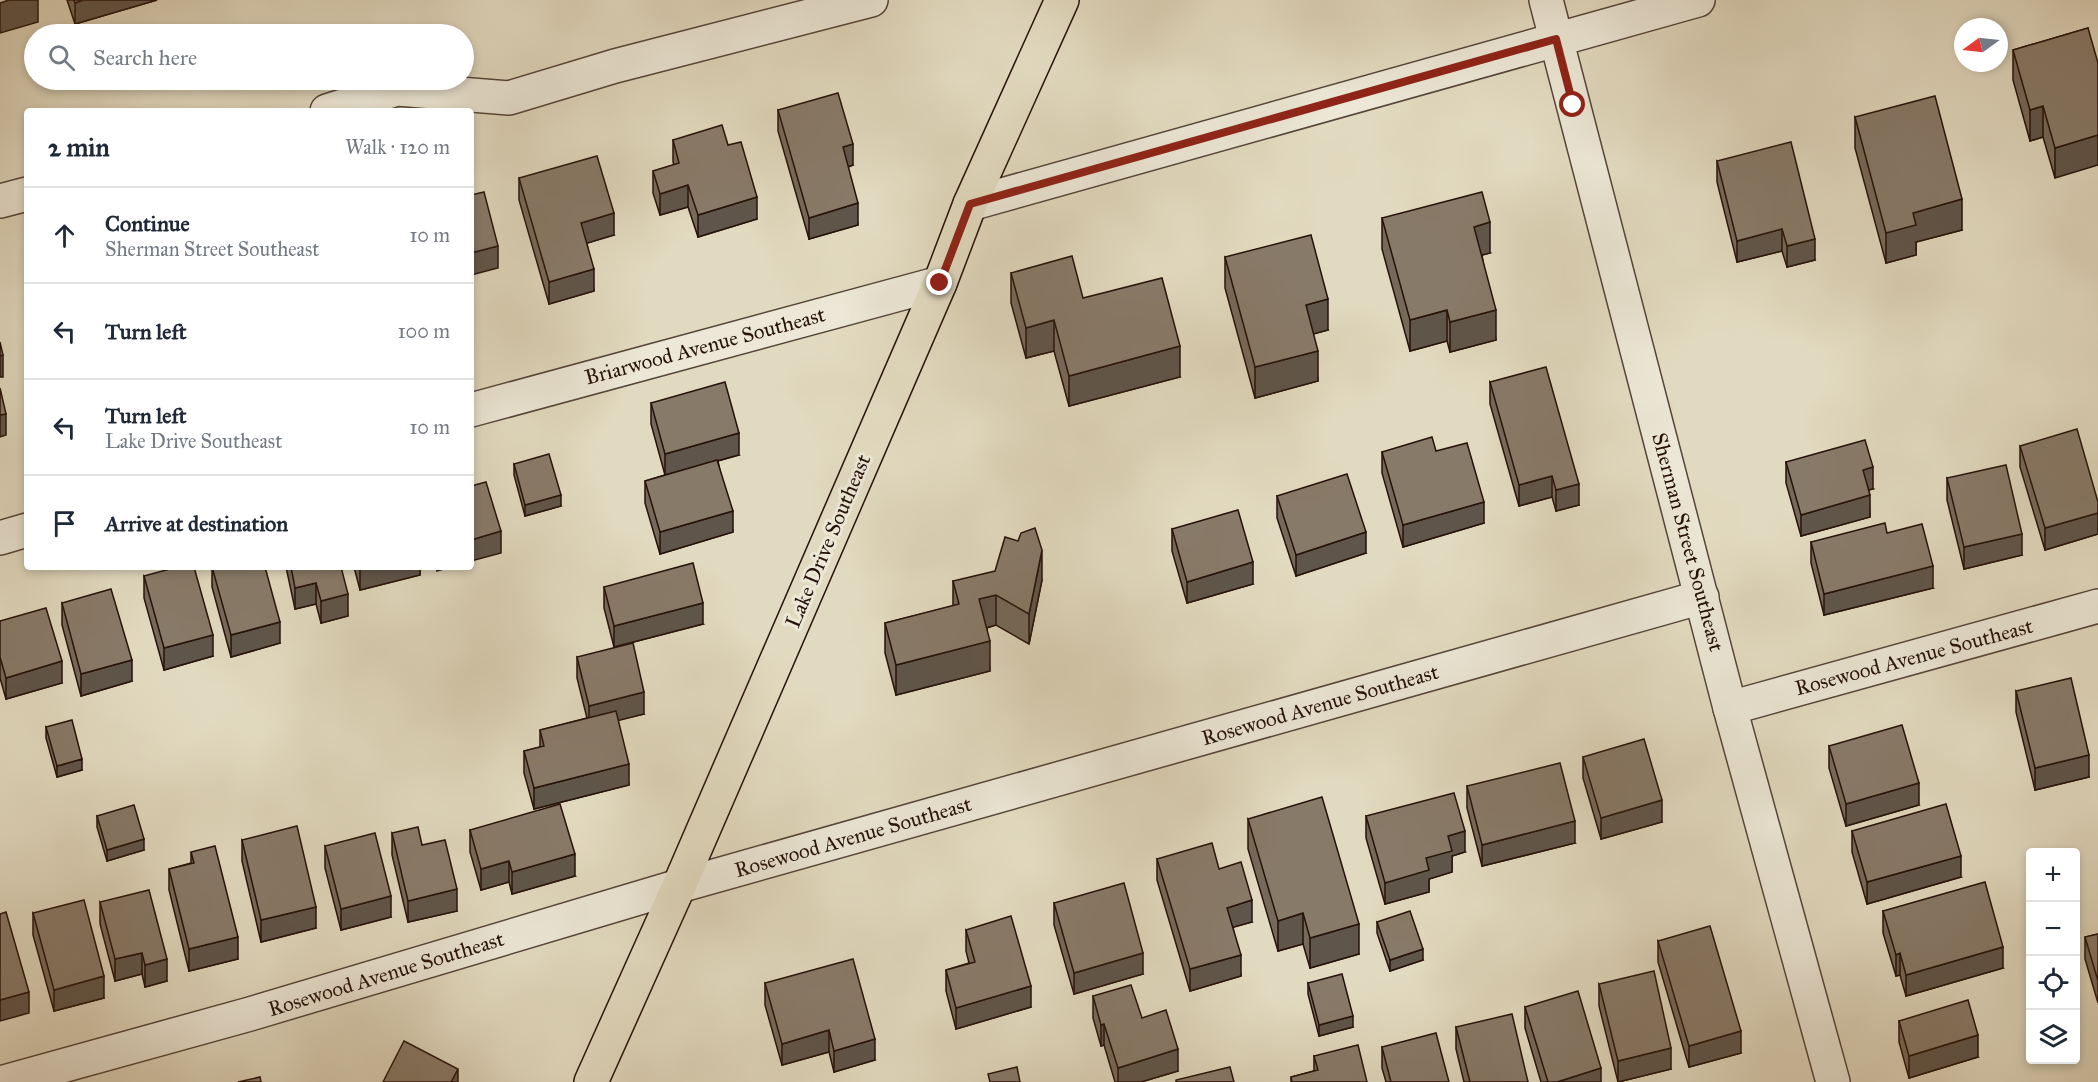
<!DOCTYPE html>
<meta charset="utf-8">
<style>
body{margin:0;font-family:"IM FELL Great Primer",serif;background:#f2f2f3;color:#1f2937}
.controls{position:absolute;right:18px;bottom:18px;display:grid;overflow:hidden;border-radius:6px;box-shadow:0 3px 9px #0003}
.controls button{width:54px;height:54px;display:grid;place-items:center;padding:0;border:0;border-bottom:2px solid #e0e1e3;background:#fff;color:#1f2937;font:30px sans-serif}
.compass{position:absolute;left:1954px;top:18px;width:54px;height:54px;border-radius:50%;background:#fff;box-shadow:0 3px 9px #0003;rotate:255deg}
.stop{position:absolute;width:18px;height:18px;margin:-14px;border:4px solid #8f2418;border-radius:50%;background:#fff}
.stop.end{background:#8f2418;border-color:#fff;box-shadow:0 2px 6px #0008}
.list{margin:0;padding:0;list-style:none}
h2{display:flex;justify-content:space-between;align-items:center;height:78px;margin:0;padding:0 24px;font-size:26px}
h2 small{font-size:20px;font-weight:400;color:#747a83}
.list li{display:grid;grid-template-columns:39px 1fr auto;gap:18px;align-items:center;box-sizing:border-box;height:96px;padding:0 24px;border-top:2px solid #e0e1e3}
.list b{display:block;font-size:22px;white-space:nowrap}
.list p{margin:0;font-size:20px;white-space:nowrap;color:#747a83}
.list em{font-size:20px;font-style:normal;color:#747a83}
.icon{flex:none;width:33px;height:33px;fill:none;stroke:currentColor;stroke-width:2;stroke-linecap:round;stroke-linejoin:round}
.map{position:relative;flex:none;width:2098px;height:1082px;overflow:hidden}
.search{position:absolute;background:#fff;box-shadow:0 3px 9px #0003;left:24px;top:24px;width:450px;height:66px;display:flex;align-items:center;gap:15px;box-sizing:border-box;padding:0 21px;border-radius:33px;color:#747a83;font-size:22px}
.panel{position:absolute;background:#fff;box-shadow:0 3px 9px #0003;left:24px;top:108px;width:450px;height:462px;border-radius:6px}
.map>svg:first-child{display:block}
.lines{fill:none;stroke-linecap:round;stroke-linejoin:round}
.minor-casing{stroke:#554438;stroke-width:36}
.major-casing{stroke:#26120a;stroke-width:36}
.minor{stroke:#ece7d6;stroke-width:33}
.major{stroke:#e2dac0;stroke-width:33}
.wall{fill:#75695a;stroke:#26120a;stroke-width:1.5}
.shaded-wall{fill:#5f554a;stroke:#26120a;stroke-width:1.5}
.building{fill:#887a69;stroke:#26120a;stroke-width:1.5}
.route{stroke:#8f2418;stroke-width:8}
.labels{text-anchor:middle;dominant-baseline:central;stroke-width:6;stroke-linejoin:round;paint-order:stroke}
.street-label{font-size:21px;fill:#26120a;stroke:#ece7d6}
</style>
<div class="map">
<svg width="2098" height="1082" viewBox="0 0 2098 1082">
<rect width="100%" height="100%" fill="#e2dac0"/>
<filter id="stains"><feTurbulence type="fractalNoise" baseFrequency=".00333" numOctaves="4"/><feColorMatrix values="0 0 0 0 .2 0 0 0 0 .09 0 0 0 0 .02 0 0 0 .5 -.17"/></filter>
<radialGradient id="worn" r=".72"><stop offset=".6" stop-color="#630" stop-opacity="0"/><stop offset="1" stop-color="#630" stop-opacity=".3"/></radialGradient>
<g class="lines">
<defs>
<g id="minor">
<path d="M1546 0 1730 708 1833 1082"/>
<path d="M327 111 397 89 509 98 615 66 871 0"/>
<path d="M0 201 27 194"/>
<path d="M970 204 1698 0"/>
<path d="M471 410 940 283"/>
<path d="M0 538 27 530"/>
<path d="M1730 708 2098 606"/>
<path d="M4 1082 250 1014 679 886 1702 597"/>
</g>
<path id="major" d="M591 1082 679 886 940 283 970 204 1062 0"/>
</defs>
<use href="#minor" class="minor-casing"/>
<use href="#major" class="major-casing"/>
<use href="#minor" class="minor"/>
<use href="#major" class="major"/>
</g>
<g class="wall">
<path d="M67 0H157L75 24Z"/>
<path d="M2088 28 2055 178 2043 137 2030 141 2013 80V50Z"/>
<path d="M778 110 853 165 848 167 858 225 809 239 778 131Z"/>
<path d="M1855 117 1962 230 1916 242V255L1886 263 1855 148Z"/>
<path d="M673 140 728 145 757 219 698 237 688 207 660 215 653 193V171L674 165 673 162Z"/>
<path d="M1717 161 1815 260 1787 267 1782 251 1737 262 1717 182Z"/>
<path d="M519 178 614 235 587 243 594 291 549 304 519 200Z"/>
<path d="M1382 218 1490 253 1482 255 1496 340 1450 352 1447 341 1410 351 1382 249Z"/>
<path d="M1225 257 1328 330 1313 334 1318 381 1255 398 1225 288Z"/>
<path d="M1011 273 1083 298 1180 377 1069 406 1054 351 1026 358 1011 303Z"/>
<path d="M1490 382 1579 505 1556 511 1552 497 1519 506 1490 404Z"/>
<path d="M651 403 739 455 718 461 733 532 660 554 645 503V481L665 475 651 424Z"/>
<path d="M2020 446 2098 502V534L2045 550 2020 467Z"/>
<path d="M1436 451 1484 523 1403 547 1382 473V452Z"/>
<path d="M1786 462 1873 489 1869 490 1870 517 1801 536 1786 483Z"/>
<path d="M514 464 561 506 525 516 514 475Z"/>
<path d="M1947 478 2022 555 1964 569 1947 500Z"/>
<path d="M1277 496 1366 553 1296 576 1277 518Z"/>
<path d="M1172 529 1253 584 1187 603 1172 551Z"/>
<path d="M1811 542 1933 588 1824 615 1811 563Z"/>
<path d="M212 567 280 643 231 657 212 587Z"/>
<path d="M286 567H341L348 616 321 623 316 604 295 609Z"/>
<path d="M354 567H420V575L360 590Z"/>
<path d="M144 576 213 656 164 670 144 598Z"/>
<path d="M1042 580 1029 644 996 625 987 628 990 671 896 695 885 653V623L953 606V581Z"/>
<path d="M604 587 703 624 614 647 604 608Z"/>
<path d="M62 603 132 681 81 696 62 625Z"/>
<path d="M0 621 62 683 6 699 0 678Z"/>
<path d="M577 657 644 714 618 720 629 785 534 809 524 773V751L540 747V730L587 718 577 678Z"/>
<path d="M2016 691 2089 777 2035 790 2016 712Z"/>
<path d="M46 727 82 770 57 777 46 738Z"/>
<path d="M1829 746 1919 805 1846 826 1829 768Z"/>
<path d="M1583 757 1662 822 1601 839 1583 778Z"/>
<path d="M1467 786 1575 843 1482 866 1467 808Z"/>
<path d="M97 816 144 850 107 861 97 827Z"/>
<path d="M1366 816 1465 852 1452 856V872L1429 879V892L1385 904 1366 838Z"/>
<path d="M1248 819 1359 954 1310 968 1303 944 1278 951 1248 849Z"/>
<path d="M470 830 575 876 512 894 509 882 481 890 470 852Z"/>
<path d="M1852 831 1961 877 1867 904 1852 852Z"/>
<path d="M392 833 457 911 408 922 392 855Z"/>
<path d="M242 840 316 928 261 942 242 861Z"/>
<path d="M325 846 391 917 341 930 325 868Z"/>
<path d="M191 852 238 959 189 971 169 890V869L191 863Z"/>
<path d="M1157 859 1252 922 1233 927 1241 976 1190 991 1157 880Z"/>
<path d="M100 902 167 981 145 987 142 974 115 981 100 924Z"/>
<path d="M1054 903 1143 974 1074 994 1054 925Z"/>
<path d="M1883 911 2003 968 1906 996 1900 975 1896 976 1883 933Z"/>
<path d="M33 913 104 998 54 1011 33 935Z"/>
<path d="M1377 922 1423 960 1390 971 1377 933Z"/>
<path d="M966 930 1031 1007 956 1029 946 991V970L969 963 966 951Z"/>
<path d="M2098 934V1003L2085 959V937Z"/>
<path d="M1658 941 1741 1053 1689 1067 1658 962Z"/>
<path d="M765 983 875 1060 834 1072 829 1052 782 1065 765 1005Z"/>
<path d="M1308 983 1353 1027 1319 1036 1308 994Z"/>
<path d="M1599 984 1671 1069 1618 1082 1599 1006Z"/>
<path d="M1093 996 1142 1018 1178 1071 1141 1082H1115L1104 1045 1101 1046 1093 1018Z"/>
<path d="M1525 1007 1601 1082H1541L1525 1028Z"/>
<path d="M1899 1021 1978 1057 1909 1078 1899 1042Z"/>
<path d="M1456 1027 1528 1082H1464L1456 1049Z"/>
<path d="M1382 1047 1449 1082H1386L1382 1068Z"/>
<path d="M1314 1056 1367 1082H1291V1077L1314 1071Z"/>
</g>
<g class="shaded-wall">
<path d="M9 0H38V22L0 33V3Z"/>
<path d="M83 0H157L75 24V3Z"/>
<path d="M2043 106V137L2030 141V110Z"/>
<path d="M2098 135V165L2055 178V148Z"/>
<path d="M853 144V165L843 169V147Z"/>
<path d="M688 185V207L660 215V194Z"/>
<path d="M757 197V219L698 237V215Z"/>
<path d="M1962 199V230L1916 242V255L1886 263V233L1913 213Z"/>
<path d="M858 203V225L809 239V218Z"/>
<path d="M614 213V235L581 245V223Z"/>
<path d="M1490 222V253L1474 257V227Z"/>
<path d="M1782 229V251L1737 262V241Z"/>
<path d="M1815 239V260L1787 267V246Z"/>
<path d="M498 246V268L471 275V253Z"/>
<path d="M594 269V291L549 304V282Z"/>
<path d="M1328 299V330L1306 336V305Z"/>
<path d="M1447 310V341L1410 351V320Z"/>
<path d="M1496 310V340L1450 352V322Z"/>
<path d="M1054 320V351L1026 358V328Z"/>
<path d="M1180 346V377L1069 406V376Z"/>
<path d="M1318 351V381L1255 398V367Z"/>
<path d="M3 355V377H0V356Z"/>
<path d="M6 414V435L0 437V415Z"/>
<path d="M739 433V455L665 475V454Z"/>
<path d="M1873 467V489L1863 491V470Z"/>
<path d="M1552 476V497L1519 506V485Z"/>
<path d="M1579 484V505L1556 511V490Z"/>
<path d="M561 495V506L525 516V505Z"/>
<path d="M1870 495V517L1801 536V515Z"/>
<path d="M1484 502V523L1403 547V525Z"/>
<path d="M733 511V532L660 554V532Z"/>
<path d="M2098 513V534L2045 550V528Z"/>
<path d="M501 531V553L471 561V540Z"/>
<path d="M1366 532V553L1296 576V555Z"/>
<path d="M2022 534V555L1964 569V547Z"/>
<path d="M1042 550V580L1029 644V614Z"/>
<path d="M1253 562V584L1187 603V582Z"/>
<path d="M1933 566V588L1824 615V594Z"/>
<path d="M367 567H420V575L360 590V569Z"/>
<path d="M437 567H450L437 571Z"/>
<path d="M316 583V604L295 609V588Z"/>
<path d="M348 594V616L321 623V601Z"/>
<path d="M996 595V625L979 630V599Z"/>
<path d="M703 603V624L614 647V626Z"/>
<path d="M280 622V643L231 657V635Z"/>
<path d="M213 635V656L164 670V648Z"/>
<path d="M990 641V671L896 695V665Z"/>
<path d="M132 660V681L81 696V674Z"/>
<path d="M62 661V683L6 699V678Z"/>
<path d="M644 692V714L589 728V706Z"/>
<path d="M2089 755V777L2035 790V768Z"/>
<path d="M82 759V770L57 777V766Z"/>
<path d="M629 764V785L534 809V788Z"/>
<path d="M1919 783V805L1846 826V804Z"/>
<path d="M1662 800V822L1601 839V818Z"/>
<path d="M1575 821V843L1482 866V845Z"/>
<path d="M1465 831V852L1452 856V872L1429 879V892L1385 904V883L1426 858 1448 836Z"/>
<path d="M144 839V850L107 861V850Z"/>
<path d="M575 854V876L512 894V872Z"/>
<path d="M1961 856V877L1867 904V882Z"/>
<path d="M509 861V882L481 890V869Z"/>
<path d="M457 889V911L408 922V901Z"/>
<path d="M391 896V917L341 930V909Z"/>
<path d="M1252 900V922L1227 929V908Z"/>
<path d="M316 907V928L261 942V920Z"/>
<path d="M1303 913V944L1278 951V921Z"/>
<path d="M1359 924V954L1310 968V938Z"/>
<path d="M238 937V959L189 971V949Z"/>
<path d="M2003 947V968L1906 996V975Z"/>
<path d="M1423 949V960L1390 971V960Z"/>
<path d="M142 953V974L115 981V959Z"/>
<path d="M1143 953V974L1074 994V973Z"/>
<path d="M1900 953V975L1896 976V955Z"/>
<path d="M1241 955V976L1190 991V969Z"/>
<path d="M167 959V981L145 987V965Z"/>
<path d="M104 976V998L54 1011V990Z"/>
<path d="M1031 986V1007L956 1029V1008Z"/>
<path d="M29 992V1013L0 1021V1000Z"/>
<path d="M1353 1016V1027L1319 1036V1025Z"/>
<path d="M1104 1024V1045L1101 1046V1025Z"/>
<path d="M829 1030V1052L782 1065V1044Z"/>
<path d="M1741 1031V1053L1689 1067V1046Z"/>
<path d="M1978 1035V1057L1909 1078V1056Z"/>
<path d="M875 1039V1060L834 1072V1051Z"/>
<path d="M1671 1048V1069L1618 1082V1061Z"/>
<path d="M1178 1049V1071L1141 1082H1118V1068Z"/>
<path d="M1601 1068V1082H1557Z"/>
<path d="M458 1069V1082H451Z"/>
</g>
<g class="building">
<path d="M74 0H83L75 3Z"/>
<path d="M2088 28 2098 63V135L2055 148 2043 106 2030 110 2013 50Z"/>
<path d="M838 93 853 144 843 147 858 203 809 218 778 110Z"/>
<path d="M1935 96 1962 199 1913 213 1916 225 1886 233 1855 117Z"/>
<path d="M722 125 728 145 741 142 757 197 698 215 688 185 660 194 653 171 679 163 673 140Z"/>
<path d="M1791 142 1815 239 1787 246 1782 229 1737 241 1717 161Z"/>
<path d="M597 156 614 213 581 223 594 269 549 282 519 178Z"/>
<path d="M484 192 498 246 471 253V195Z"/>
<path d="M1482 192 1490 222 1474 227 1496 310 1450 322 1447 310 1410 320 1382 218Z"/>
<path d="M1311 235 1328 299 1306 305 1318 351 1255 367 1225 257Z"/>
<path d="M1072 256 1083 298 1162 278 1180 346 1069 376 1054 320 1026 328 1011 273Z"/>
<path d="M0 342 3 355 0 356Z"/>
<path d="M1546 367 1579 484 1556 490 1552 476 1519 485 1490 382Z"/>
<path d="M725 382 739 433 665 454 651 403Z"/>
<path d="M0 388 6 414 0 415Z"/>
<path d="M2077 429 2098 502V513L2045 528 2020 446Z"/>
<path d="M1432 437 1436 451 1467 443 1484 502 1403 525 1382 452Z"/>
<path d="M1865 440 1873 467 1863 470 1870 495 1801 515 1786 462Z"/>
<path d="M549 454 561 495 525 505 514 464Z"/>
<path d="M717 460 733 511 660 532 645 481Z"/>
<path d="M2006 465 2022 534 1964 547 1947 478Z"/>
<path d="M1347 474 1366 532 1296 555 1277 496Z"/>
<path d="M486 482 501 531 471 540V486Z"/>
<path d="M1238 510 1253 562 1187 582 1172 529Z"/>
<path d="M1885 523 1887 533 1922 524 1933 566 1824 594 1811 542Z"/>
<path d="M1035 528 1042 550 1029 614 996 595 979 599 990 641 896 665 885 623 959 604 953 581 995 571 1005 537 1018 541 1021 533Z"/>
<path d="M693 563 703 603 614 626 604 587Z"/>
<path d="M177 567H194L213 635 164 648 144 576Z"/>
<path d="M212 567H265L280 622 231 635Z"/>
<path d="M291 567H341L348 594 321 601 316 583 295 588Z"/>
<path d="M111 589 132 660 81 674 62 603Z"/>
<path d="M46 608 62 661 6 678 0 657V621Z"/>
<path d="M633 643 644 692 589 706 577 657Z"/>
<path d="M2071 678 2089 755 2035 768 2016 691Z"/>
<path d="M616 711 629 764 534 788 524 751 544 746 540 730Z"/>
<path d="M72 720 82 759 57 766 46 727Z"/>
<path d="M1902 725 1919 783 1846 804 1829 746Z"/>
<path d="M1644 739 1662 800 1601 818 1583 757Z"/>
<path d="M1560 763 1575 821 1482 845 1467 786Z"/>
<path d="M1454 793 1465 831 1448 836 1452 851 1426 858 1429 870 1385 883 1366 816Z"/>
<path d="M1322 797 1359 924 1310 938 1303 913 1278 921 1248 819Z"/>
<path d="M560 804 575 854 512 872 509 861 481 869 470 830Z"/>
<path d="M1946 804 1961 856 1867 882 1852 831Z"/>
<path d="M134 805 144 839 107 850 97 816Z"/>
<path d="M297 826 316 907 261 920 242 840Z"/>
<path d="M418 827 422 845 445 840 457 889 408 901 392 833Z"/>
<path d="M375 833 391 896 341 909 325 846Z"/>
<path d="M1212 843 1219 869 1241 862 1252 900 1227 908 1241 955 1190 969 1157 859Z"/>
<path d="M215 846 238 937 189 949 169 869 194 863 191 852Z"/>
<path d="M1985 882 2003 947 1906 975 1900 953 1896 955 1883 911Z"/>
<path d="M1124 883 1143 953 1074 973 1054 903Z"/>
<path d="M149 890 167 959 145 965 142 953 115 959 100 902Z"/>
<path d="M84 900 104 976 54 990 33 913Z"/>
<path d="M1410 911 1423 949 1390 960 1377 922Z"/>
<path d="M6 912 29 992 0 1000V914Z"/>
<path d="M1011 916 1031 986 956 1008 946 970 975 962 966 930Z"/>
<path d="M1710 926 1741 1031 1689 1046 1658 941Z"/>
<path d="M2098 934V981L2085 937Z"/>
<path d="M853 959 875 1039 834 1051 829 1030 782 1044 765 983Z"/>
<path d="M1654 971 1671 1048 1618 1061 1599 984Z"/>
<path d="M1342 974 1353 1016 1319 1025 1308 983Z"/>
<path d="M1131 985 1142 1018 1166 1010 1178 1049 1118 1068 1104 1024 1101 1025 1093 996Z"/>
<path d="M1578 991 1601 1068 1557 1082H1548L1525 1007Z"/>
<path d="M1968 1000 1978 1035 1909 1056 1899 1021Z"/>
<path d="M1512 1014 1528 1082H1470L1456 1027Z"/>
<path d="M1436 1033 1449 1082H1391L1382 1047Z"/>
<path d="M404 1041 458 1069 451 1082H383Z"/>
<path d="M1358 1045 1367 1082H1292L1291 1077 1318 1070 1314 1056Z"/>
<path d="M1017 1067 1020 1082H990L988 1074Z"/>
<path d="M1230 1067 1234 1082H1176V1080Z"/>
<path d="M260 1077 261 1082H238Z"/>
</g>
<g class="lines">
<path class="route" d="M940 283 970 204 1556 39 1573 105"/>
</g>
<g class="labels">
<g class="street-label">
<text transform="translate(705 346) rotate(-15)">Briarwood Avenue Southeast</text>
<text transform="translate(828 541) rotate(-67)">Lake Drive Southeast</text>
<text transform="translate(1688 542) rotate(75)">Sherman Street Southeast</text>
<text transform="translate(1914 657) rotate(-15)">Rosewood Avenue Southeast</text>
<text transform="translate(1320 705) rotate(-16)">Rosewood Avenue Southeast</text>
<text transform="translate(853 837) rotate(-16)">Rosewood Avenue Southeast</text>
<text transform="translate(386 974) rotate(-17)">Rosewood Avenue Southeast</text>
</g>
</g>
<rect width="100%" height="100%" filter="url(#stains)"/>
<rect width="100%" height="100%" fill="url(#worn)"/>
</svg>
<div class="controls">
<button>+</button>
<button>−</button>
<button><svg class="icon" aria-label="locate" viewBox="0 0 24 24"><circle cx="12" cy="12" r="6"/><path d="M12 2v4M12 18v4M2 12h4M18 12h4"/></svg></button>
<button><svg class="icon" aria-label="layers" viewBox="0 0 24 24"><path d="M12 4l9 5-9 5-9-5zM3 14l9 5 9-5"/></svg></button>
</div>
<svg class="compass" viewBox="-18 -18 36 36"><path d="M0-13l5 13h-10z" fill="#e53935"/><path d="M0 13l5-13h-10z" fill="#747a83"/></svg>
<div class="stop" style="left:1573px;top:105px"></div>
<div class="stop end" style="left:940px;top:283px"></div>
<div class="search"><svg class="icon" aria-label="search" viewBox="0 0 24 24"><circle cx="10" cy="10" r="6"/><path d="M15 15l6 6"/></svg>Search here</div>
<section class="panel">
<h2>2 min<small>Walk · 120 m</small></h2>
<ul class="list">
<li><svg class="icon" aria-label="ahead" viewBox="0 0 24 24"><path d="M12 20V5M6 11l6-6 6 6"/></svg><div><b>Continue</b><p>Sherman Street Southeast</p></div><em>10 m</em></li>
<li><svg class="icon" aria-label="left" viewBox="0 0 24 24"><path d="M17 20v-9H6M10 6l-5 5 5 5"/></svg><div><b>Turn left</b></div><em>100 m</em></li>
<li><svg class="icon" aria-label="left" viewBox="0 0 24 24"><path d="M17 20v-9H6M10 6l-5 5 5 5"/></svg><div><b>Turn left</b><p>Lake Drive Southeast</p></div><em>10 m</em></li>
<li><svg class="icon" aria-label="arrive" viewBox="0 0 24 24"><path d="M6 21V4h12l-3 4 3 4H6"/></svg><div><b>Arrive at destination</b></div></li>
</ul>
</section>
</div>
